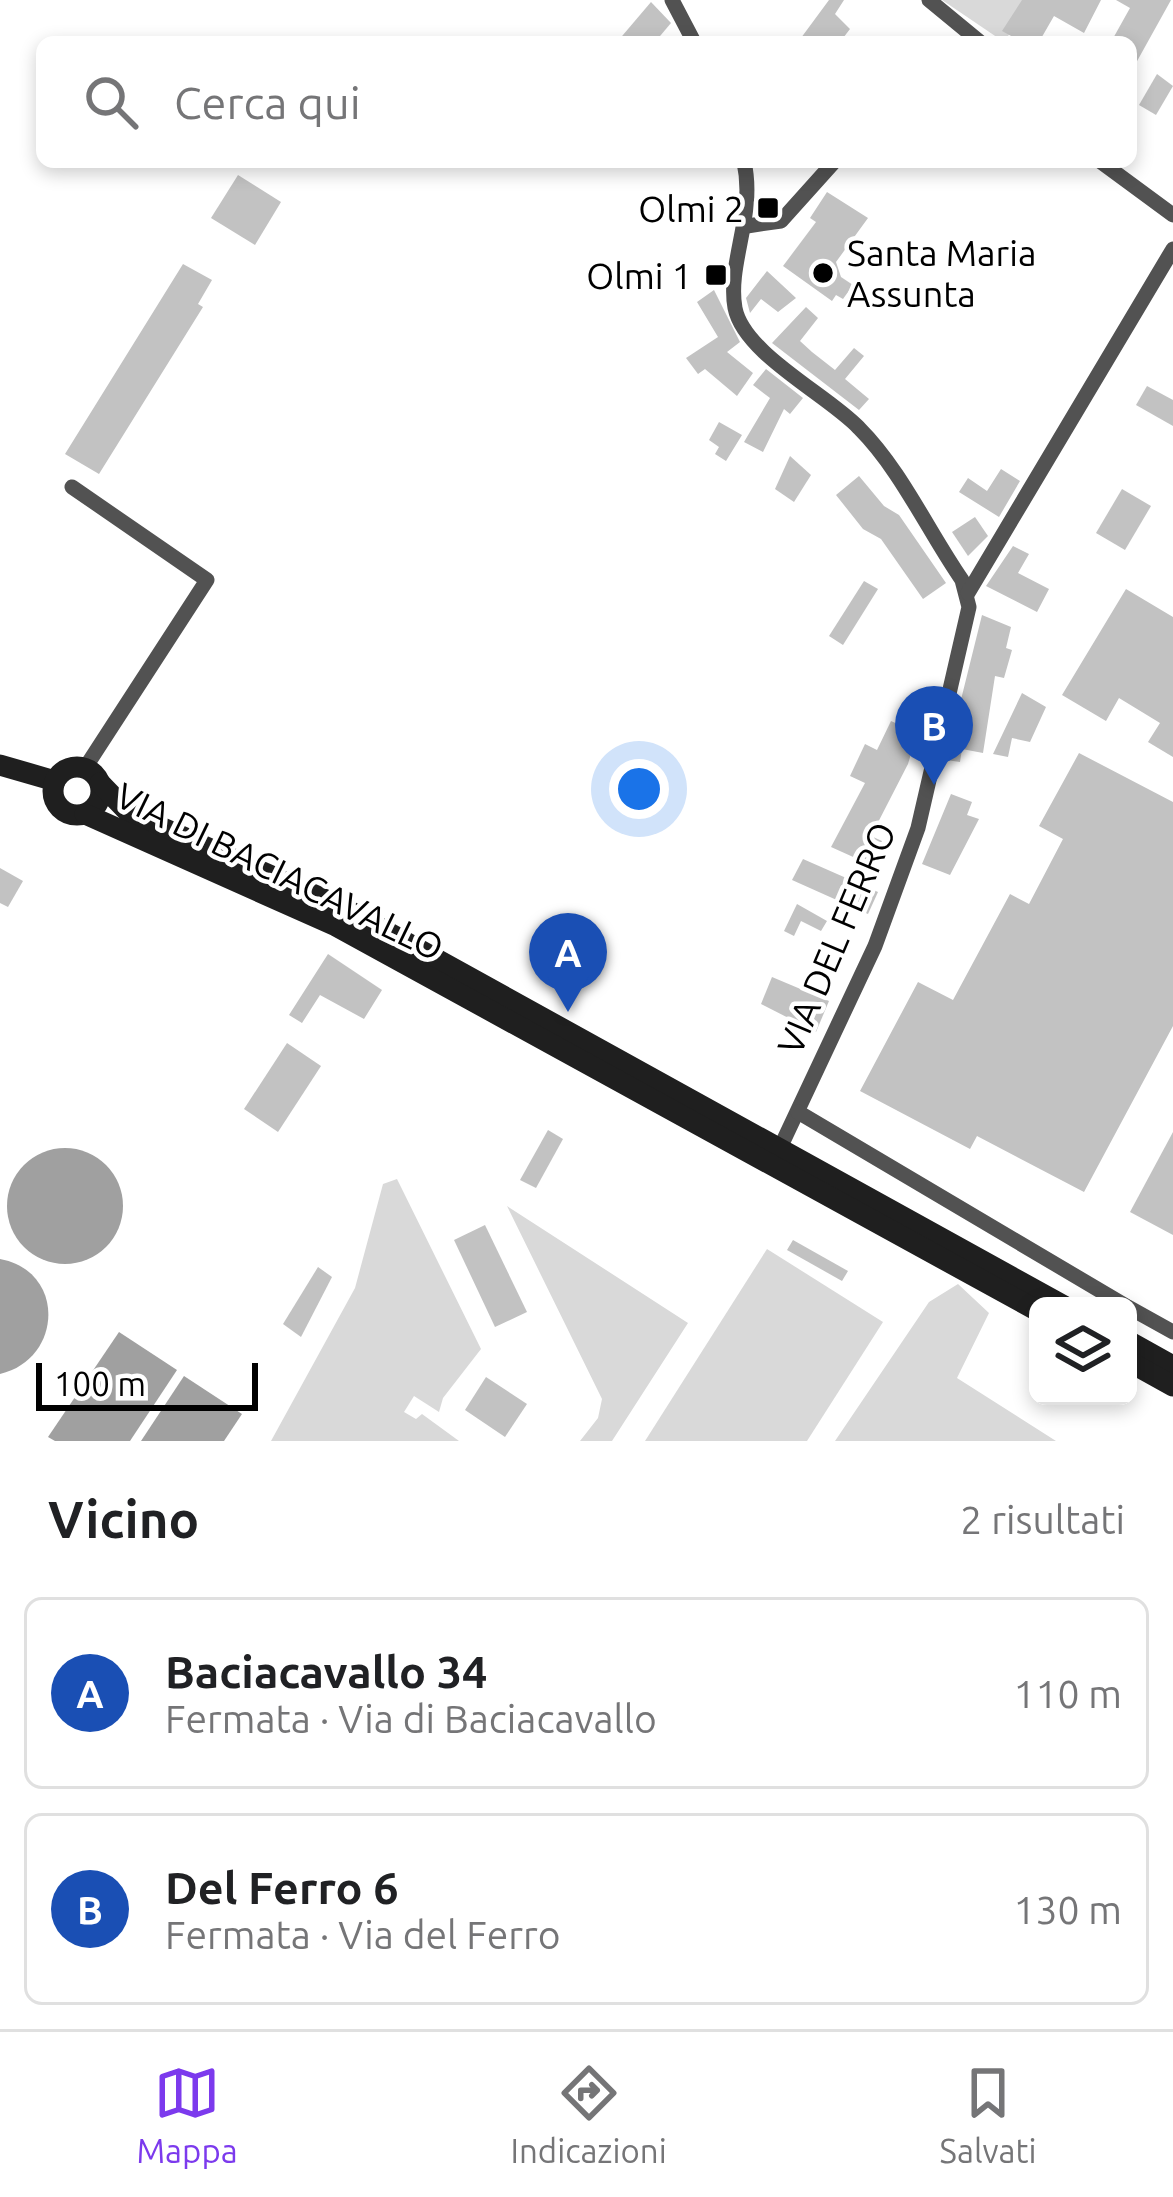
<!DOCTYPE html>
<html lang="it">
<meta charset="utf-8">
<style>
body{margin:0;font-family:Ubuntu,sans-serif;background:#f2f2f2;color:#202124}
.controls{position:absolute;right:36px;bottom:36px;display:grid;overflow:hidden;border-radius:18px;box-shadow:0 6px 18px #0003}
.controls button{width:108px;height:108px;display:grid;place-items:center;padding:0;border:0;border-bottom:3px solid #e0e0e0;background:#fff;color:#202124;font:60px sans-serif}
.scale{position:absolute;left:36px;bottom:30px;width:222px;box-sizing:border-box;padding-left:12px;border:6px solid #000;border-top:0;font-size:33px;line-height:42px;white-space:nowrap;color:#000;-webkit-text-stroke:9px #fff;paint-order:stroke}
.you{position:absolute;left:639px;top:789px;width:42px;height:42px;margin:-30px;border:9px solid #fff;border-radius:50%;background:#1a73e8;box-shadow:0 0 0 18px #1a73e833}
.badge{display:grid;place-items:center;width:78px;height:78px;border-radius:50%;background:#7c3aed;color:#fff;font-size:39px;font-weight:700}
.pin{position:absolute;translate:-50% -99px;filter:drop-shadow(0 3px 6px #0008)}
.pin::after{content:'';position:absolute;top:63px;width:42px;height:36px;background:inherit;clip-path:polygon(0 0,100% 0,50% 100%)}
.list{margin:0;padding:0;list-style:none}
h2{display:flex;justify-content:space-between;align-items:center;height:156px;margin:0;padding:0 48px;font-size:51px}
h2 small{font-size:39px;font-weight:400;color:#757577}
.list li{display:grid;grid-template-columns:78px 1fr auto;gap:36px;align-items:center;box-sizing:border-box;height:192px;margin:0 24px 24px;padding:0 24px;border:3px solid #e0e0e0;border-radius:18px}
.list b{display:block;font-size:45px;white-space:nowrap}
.list p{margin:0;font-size:39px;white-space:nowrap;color:#757577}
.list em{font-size:39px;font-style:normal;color:#757577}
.icon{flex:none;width:66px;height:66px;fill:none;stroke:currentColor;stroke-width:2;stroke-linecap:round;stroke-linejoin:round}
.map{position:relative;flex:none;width:1173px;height:1441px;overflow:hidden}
.search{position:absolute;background:#fff;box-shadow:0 6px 18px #0003;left:36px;right:36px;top:36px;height:132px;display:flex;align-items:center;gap:30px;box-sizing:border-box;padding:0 42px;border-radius:18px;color:#757577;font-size:45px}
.sheet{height:588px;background:#fff}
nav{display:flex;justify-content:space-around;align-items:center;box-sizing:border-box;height:168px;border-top:3px solid #e0e0e0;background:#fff;font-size:33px;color:#757577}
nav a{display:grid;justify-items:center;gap:6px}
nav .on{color:#7c3aed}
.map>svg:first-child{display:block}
.green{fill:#d9d9d9}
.water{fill:#a0a0a0}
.building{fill:#c2c2c2}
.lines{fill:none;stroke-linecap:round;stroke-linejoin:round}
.street{stroke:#525252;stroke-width:15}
.secondary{stroke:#1f1f1f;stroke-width:21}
.poi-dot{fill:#000;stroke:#fff;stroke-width:4.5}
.labels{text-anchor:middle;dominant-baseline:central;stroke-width:9;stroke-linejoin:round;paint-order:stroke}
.poi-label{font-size:36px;fill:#000;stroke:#fff;text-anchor:end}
.street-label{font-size:36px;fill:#000;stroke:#fff}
</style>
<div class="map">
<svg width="1173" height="1441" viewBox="0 0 1173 1441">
<rect width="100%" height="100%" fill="#fff"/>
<g class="green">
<path d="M942 0H1032L1004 42Z"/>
<path d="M397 1179 481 1349 443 1398 439 1412 414 1396 404 1412 416 1419 422 1414 459 1441H271L355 1288 383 1184Z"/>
<path d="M507 1206 688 1323 612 1441H580L598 1418 602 1399Z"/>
<path d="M767 1249 883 1322 807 1441H645Z"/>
<path d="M958 1284 989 1313 957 1378 1056 1441H835L929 1302Z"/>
</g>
<g class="water">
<circle cx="65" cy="1206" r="58"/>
<path d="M0 1259C66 1271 63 1359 0 1374Z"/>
<path d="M119 1332 177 1370 130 1441H55L48 1437Z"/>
<path d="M184 1376 242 1414 224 1441H141Z"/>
</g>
<g class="building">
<path d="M829 0H844L835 14 850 29 840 42H798Z"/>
<path d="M1022 0H1101L1084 33 1054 16 1039 42H1022L1002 31Z"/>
<path d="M1116 0H1171L1131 72V42H1111L1130 8Z"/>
<path d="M651 2 671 23 655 42H617Z"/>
<path d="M1157 74 1173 86 1156 115 1139 105Z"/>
<path d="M238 175 281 202 255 245 211 218Z"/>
<path d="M827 192 868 218 836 262 841 277 853 285 843 299 836 295 832 301 783 266 816 222 810 218Z"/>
<path d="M183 264 212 280 198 304 203 307 99 474 65 454Z"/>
<path d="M767 271 796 298 778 312 761 299 750 313 746 298Z"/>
<path d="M714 290 740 342 727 352 753 373 737 396 705 369 698 374 686 358 718 337 697 302Z"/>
<path d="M806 307 818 318 800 341 812 352 835 370 854 348 864 356 845 379 869 399 859 410 772 343Z"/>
<path d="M766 369 803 398 790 414 784 409 763 452 744 442 770 398 753 385Z"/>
<path d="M1147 386 1173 400V426L1136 405Z"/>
<path d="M719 422 742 435 726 461 715 454 719 447 709 440Z"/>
<path d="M790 456 811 475 794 502 775 489Z"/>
<path d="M1001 469 1020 481 999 517 959 492 968 478 987 491Z"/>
<path d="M859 476 884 506 899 515 946 583 923 599 881 539 863 529 836 495Z"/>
<path d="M1122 489 1151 506 1125 550 1096 533Z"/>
<path d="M975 517 988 536 968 556 952 532Z"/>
<path d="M1013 546 1029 554 1018 573 1049 589 1037 612 986 586Z"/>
<path d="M864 581 878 589 843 645 829 636Z"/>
<path d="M1126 589 1173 617V757L1148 742 1160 723 1119 698 1106 721 1062 695Z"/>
<path d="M982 615 1011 627 1006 648 1012 650 1004 678 995 676 983 753 962 749 960 762 946 760Z"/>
<path d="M1022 693 1046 707 1030 742 1012 738 1008 757 993 754Z"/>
<path d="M891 721 917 733 908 764 871 836 882 841 871 865 831 847 865 783 850 776 865 744 877 750Z"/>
<path d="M1079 753 1173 802V1026L1084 1192 977 1136 970 1149 860 1091 918 982 953 1000 1010 894 1029 904 1063 839 1039 826Z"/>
<path d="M951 794 972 802 967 815 979 819 950 875 922 864Z"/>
<path d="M803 859 878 892 868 914 792 880Z"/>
<path d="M0 868 23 881 8 907 0 903Z"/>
<path d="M797 904 827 921 821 931 801 921 794 936 784 931Z"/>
<path d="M328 954 382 990 364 1019 320 995 302 1023 289 1015Z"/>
<path d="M772 977 829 1001 816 1032 761 1004Z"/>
<path d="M287 1043 321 1066 278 1132 244 1109Z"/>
<path d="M548 1130 563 1139 536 1188 520 1180Z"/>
<path d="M1173 1132V1235L1130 1212Z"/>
<path d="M485 1225 527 1312 495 1327 454 1240Z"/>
<path d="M793 1240 848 1271 842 1281 787 1250Z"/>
<path d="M318 1267 332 1277 301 1337 283 1324Z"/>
<path d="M486 1377 527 1404 505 1437 465 1410Z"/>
</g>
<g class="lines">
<g class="street">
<path d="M672 0 694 42"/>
<path d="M929 0 980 42"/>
<path d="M744 162C756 215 727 264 735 308 744 354 828 395 859 428 901 470 928 531 962 580L969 607 918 828 875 946 780 1148"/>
<path d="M1101 162 1173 215"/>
<path d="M747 226 781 221 834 162"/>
<path d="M72 487 207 580 85 768"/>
<path d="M968 593 1173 249"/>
<path d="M798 1112 1126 1306"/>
<path d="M1128 1307 1173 1332"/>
</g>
<g class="secondary">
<path d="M0 765 55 781"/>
<circle cx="77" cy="791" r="24"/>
<path d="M100 783 129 813 342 907 1064 1306"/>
<path d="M85 814 336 926 1038 1311"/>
<path d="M1128 1341 1173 1366"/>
<path d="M1128 1361 1173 1386"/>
</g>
</g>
<g class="poi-dot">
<rect x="756" y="196" width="24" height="24" rx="6"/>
<circle cx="823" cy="273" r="12"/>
<rect x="704" y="263" width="24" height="24" rx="6"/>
</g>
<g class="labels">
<g class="poi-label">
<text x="744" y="208">Olmi 2</text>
<text x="847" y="252" text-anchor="start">Santa Maria<tspan x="847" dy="41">Assunta</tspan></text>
<text x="692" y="275">Olmi 1</text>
</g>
<g class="street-label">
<text transform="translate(280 871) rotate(26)">VIA DI BACIACAVALLO</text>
<text transform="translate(836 938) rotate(-67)">VIA DEL FERRO</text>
</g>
</g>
</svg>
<div class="controls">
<button><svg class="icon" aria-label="layers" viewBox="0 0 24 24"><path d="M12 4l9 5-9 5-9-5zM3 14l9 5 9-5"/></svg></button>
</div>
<div class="scale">100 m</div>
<div class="you"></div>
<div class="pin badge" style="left:568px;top:1012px;background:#1a4fb4">A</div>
<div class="pin badge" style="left:934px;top:785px;background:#1a4fb4">B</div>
<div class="search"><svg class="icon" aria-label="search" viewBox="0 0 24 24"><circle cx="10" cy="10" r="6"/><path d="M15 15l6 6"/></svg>Cerca qui</div>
</div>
<section class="sheet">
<h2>Vicino<small>2 risultati</small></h2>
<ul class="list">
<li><span class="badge" style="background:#1a4fb4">A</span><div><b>Baciacavallo 34</b><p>Fermata · Via di Baciacavallo</p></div><em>110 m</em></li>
<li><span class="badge" style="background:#1a4fb4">B</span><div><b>Del Ferro 6</b><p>Fermata · Via del Ferro</p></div><em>130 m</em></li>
</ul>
</section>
<nav>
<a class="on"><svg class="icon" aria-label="map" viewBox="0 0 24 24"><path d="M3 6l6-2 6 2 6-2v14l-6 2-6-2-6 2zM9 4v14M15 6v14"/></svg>Mappa</a>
<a><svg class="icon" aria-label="directions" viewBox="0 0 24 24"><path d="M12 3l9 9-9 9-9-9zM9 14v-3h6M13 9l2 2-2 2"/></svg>Indicazioni</a>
<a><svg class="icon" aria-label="saved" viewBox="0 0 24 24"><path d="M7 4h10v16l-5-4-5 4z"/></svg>Salvati</a>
</nav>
